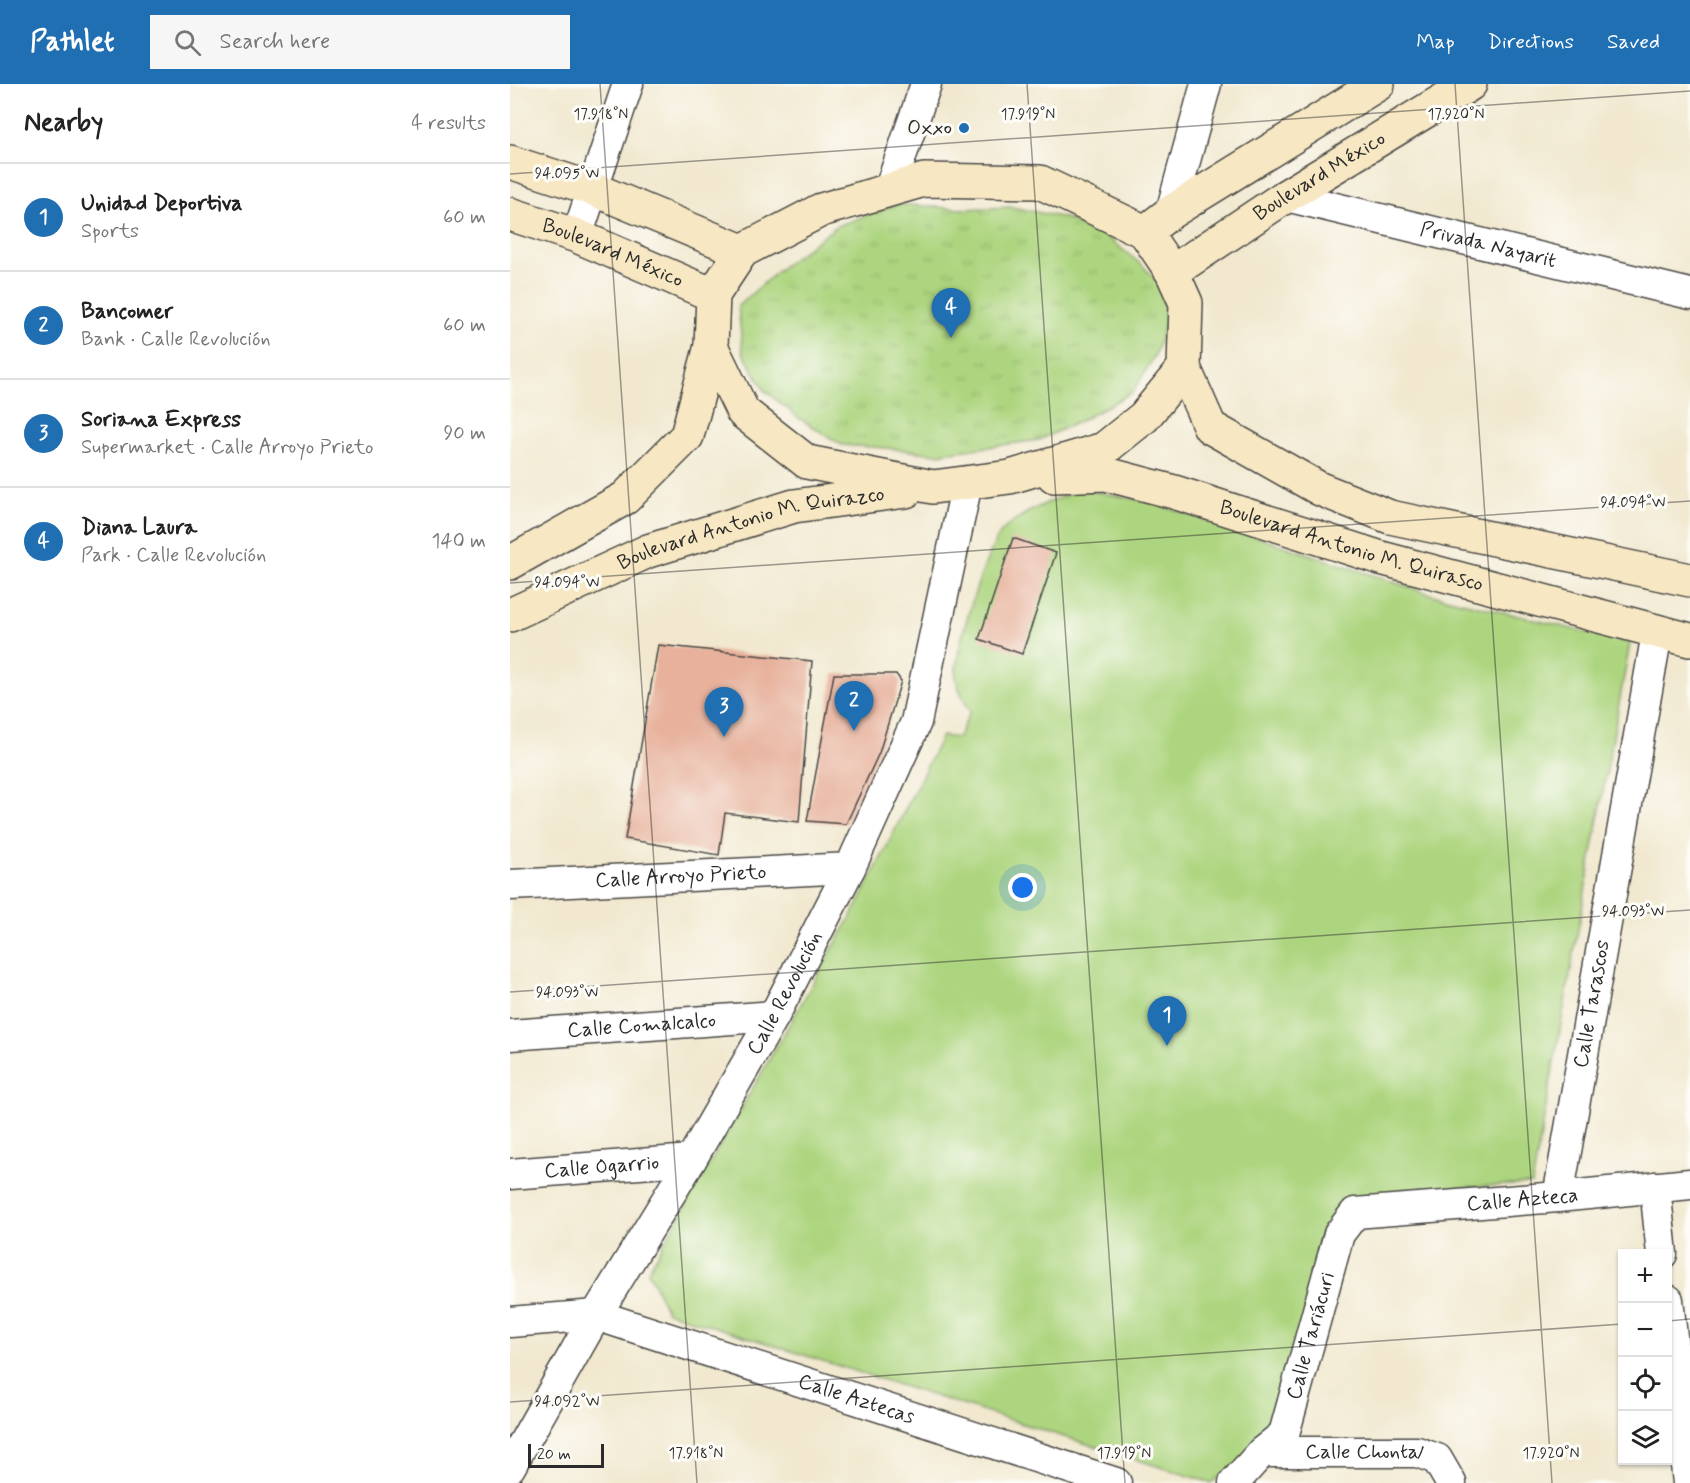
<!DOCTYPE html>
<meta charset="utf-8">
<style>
body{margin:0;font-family:Mynerve,sans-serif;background:#f6f6f6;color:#222}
.controls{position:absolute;right:18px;bottom:18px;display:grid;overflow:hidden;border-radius:0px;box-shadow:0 2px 4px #0004}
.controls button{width:54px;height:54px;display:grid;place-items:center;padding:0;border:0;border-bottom:2px solid #e0e0e0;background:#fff;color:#222;font:30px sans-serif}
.scale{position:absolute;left:18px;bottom:15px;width:76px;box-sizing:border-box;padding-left:6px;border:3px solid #2b2b2b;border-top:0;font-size:16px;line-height:21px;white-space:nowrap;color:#2b2b2b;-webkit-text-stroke:4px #fdfcf7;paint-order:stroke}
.you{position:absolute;left:513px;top:804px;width:21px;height:21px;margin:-15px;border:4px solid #fff;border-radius:50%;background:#1a73e8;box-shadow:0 0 0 9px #1a73e833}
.badge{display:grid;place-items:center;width:39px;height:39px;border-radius:50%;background:#1f6fb2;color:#fff;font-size:20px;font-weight:700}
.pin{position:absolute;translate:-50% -50px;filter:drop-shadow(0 2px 3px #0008)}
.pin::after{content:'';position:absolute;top:32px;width:21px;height:18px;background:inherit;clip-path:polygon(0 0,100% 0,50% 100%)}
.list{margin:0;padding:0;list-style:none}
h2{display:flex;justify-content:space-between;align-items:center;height:78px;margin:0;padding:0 24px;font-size:26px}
h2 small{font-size:20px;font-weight:400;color:#767676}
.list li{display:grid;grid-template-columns:39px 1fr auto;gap:18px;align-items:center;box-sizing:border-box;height:108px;padding:0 24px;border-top:2px solid #e0e0e0}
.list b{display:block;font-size:22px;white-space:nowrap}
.list p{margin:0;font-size:20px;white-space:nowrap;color:#767676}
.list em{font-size:20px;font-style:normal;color:#767676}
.icon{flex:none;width:33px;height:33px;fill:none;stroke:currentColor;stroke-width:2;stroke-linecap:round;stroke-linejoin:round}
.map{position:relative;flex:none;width:1180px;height:1399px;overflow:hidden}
header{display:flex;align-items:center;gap:36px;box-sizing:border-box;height:84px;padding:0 30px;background:#1f6fb2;color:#fff}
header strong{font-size:28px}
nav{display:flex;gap:33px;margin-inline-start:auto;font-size:21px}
.search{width:420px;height:54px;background:#f6f6f6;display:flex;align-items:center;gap:15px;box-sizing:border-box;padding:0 21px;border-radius:0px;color:#767676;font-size:22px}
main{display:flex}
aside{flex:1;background:#fff}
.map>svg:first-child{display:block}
.park{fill:url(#park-tufts);stroke:#6c8055;stroke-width:1.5}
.pitch{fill:#add57f;stroke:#6c8055;stroke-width:1.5}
.building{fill:#e7b19b}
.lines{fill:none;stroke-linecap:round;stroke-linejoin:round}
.street-casing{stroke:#494744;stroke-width:33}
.secondary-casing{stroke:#494744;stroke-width:36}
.street{stroke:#fff;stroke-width:30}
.secondary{stroke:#f7e8c3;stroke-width:33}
.ticks{fill:none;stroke:#2b2b2b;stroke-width:1.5;stroke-opacity:0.45}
.poi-dot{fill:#1f6fb2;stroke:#fdfcf7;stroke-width:2}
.labels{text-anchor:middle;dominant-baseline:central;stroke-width:6;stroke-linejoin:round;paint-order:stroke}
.poi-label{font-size:21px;fill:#2b2b2b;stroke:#fdfcf7;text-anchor:end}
.street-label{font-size:21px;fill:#2b2b2b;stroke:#fdfcf7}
.ticks-label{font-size:15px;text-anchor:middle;fill:#2b2b2b;stroke:#fdfcf7;stroke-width:6;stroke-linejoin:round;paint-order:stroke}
</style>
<header>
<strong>Pathlet</strong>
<div class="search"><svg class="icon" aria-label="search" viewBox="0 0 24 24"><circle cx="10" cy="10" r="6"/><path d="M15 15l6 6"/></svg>Search here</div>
<nav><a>Map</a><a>Directions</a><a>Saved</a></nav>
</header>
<main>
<aside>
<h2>Nearby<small>4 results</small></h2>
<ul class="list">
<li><span class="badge">1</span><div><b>Unidad Deportiva</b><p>Sports</p></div><em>60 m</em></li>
<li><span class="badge">2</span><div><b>Bancomer</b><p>Bank · Calle Revolución</p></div><em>60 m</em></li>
<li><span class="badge">3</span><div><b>Soriana Express</b><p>Supermarket · Calle Arroyo Prieto</p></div><em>90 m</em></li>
<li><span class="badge">4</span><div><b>Diana Laura</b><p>Park · Calle Revolución</p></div><em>140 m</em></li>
</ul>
</aside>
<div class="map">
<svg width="1180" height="1399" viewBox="0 0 1180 1399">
<defs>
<pattern id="park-tufts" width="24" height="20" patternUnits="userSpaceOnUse" patternTransform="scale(1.5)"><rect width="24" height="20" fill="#add57f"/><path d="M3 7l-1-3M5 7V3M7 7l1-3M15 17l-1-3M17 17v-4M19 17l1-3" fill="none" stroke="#95b76e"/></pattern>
</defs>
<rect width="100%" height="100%" fill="#fdfcf7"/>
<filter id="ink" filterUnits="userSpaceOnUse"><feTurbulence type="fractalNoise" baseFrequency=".0167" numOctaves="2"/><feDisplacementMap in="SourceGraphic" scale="12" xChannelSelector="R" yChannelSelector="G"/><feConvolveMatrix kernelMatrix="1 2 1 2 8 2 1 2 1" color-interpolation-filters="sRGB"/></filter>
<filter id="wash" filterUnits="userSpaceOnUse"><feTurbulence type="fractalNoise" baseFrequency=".008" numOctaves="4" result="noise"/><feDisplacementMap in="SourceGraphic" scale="24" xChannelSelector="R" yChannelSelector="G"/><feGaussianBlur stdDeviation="1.35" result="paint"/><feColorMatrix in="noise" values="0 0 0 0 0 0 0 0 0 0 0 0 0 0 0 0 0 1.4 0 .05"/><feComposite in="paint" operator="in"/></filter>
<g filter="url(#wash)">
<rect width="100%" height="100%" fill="#f1e8cf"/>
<path class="park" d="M388 120 452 125 502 123 555 134 594 151 632 181 653 203 656 238 645 271 623 308 570 337 529 356 427 370 376 364 332 361 290 335 255 307 233 269 228 222 272 183 327 142Z"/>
<path class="pitch" d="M572 405 640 418 923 511 1120 559 1022 1100 916 1105 849 1114 779 1280 759 1342 726 1381 701 1399 157 1228 138 1187 346 824 432 652 448 654 460 628C456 618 447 605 446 594 443 571 477 460 494 445 517 425 544 416 572 405Z"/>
<g id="blocks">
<g class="building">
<path d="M503 454 546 469 512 570 469 555Z"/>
<path d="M148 561 302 577 289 738 215 729 209 771 115 755Z"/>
<path d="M324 590H386L391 597 369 669 336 740 297 737Z"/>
</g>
</g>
</g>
<g filter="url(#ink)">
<use href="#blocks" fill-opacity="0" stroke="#494744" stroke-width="1.5"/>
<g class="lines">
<defs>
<g id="street">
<path d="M379 107 416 0"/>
<path id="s1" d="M776 112 1180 210"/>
<path d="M661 128 696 0"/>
<path d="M67 152 118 0"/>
<path id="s2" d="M0 801 340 784"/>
<path id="s3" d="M0 951 264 932"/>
<path id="s4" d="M0 1090 181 1076"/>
<path d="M1145 1103 1152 1170"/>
<path id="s5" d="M1048 1113 1147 549"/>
<path d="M1158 1216 1178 1399"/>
<path id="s6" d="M0 1238 86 1231 606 1399"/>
<path id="s7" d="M752 1368H907L927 1375 941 1399"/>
<path id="s8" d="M0 1383 86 1231 181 1076 264 932 340 784 406 638 457 399"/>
<path id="s9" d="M724 1399 752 1368 774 1350 829 1150 845 1129 1048 1113 1180 1100"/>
</g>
<g id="secondary">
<path d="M0 78 83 105 232 167"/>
<path d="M414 96 530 98 635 148 662 188 676 219 674 284 634 333 594 365 500 393 423 403 297 378 233 328 201 262 203 211 232 167 311 126Z"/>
<path id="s10" d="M0 130 67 152 203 211"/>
<path d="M635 148 661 128 868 0"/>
<path id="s11" d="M662 188 776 112 960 0"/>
<path d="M674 284 700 343 810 405 880 433 1180 496"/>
<path id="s12" d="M544 392 596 390 664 408 871 474 1180 556"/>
<path d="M0 479 115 414 177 352 201 262"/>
<path id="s13" d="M0 531 138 467 284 422 396 407"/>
</g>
</defs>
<use href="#street" class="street-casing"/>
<use href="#secondary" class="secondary-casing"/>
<use href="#street" class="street"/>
<use href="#secondary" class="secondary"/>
</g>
</g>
<path class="ticks" d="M90 0 187 1399M517 0 615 1399M945 0 1042 1399M0 90 1180 7M0 499 1180 417M0 908 1180 826M1158 1237 1180 1235M0 1318 1112 1240"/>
<circle class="poi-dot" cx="454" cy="44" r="6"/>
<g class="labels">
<g class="poi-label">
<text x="442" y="44">Oxxo</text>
</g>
<g class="street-label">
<text stroke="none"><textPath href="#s11" startOffset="176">Boulevard México</textPath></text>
<text stroke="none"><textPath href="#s1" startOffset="208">Privada Nayarit</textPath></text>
<text stroke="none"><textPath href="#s10" startOffset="110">Boulevard México</textPath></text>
<text stroke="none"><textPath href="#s13" startOffset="258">Boulevard Antonio M. Quirazco</textPath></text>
<text stroke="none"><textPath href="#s12" startOffset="308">Boulevard Antonio M. Quirasco</textPath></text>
<text stroke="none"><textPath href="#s2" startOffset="171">Calle Arroyo Prieto</textPath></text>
<text stroke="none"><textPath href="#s8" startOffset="548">Calle Revolución</textPath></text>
<text stroke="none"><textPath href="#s5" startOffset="196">Calle Tarascos</textPath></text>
<text stroke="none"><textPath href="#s3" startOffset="132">Calle Comalcalco</textPath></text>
<text stroke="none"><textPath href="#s4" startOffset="92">Calle Ogarrio</textPath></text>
<text stroke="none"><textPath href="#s9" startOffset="472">Calle Azteca</textPath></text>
<text stroke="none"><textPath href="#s9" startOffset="172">Calle Tariácuri</textPath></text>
<text stroke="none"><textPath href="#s6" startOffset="360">Calle Aztecas</textPath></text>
<text stroke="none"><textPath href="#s7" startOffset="102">Calle Chontal</textPath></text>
</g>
</g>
<g class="ticks-label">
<text x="91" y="35">17.918°N</text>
<text x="518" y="35">17.919°N</text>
<text x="946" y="35">17.920°N</text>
<text x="57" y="94">94.095°W</text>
<text x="1123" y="423">94.094°W</text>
<text x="57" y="503">94.094°W</text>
<text x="1123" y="832">94.093°W</text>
<text x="57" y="913">94.093°W</text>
<text x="57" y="1322">94.092°W</text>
<text x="186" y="1374">17.918°N</text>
<text x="614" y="1374">17.919°N</text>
<text x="1041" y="1374">17.920°N</text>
</g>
</svg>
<div class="controls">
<button>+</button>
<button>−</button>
<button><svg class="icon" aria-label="locate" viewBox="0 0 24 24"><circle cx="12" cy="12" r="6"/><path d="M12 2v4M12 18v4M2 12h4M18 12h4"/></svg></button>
<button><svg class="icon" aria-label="layers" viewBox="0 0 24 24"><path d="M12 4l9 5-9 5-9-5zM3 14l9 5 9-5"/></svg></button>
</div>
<div class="scale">20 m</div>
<div class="you"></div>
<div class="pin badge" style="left:657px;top:962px">1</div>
<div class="pin badge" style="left:344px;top:647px">2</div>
<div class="pin badge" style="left:214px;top:653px">3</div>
<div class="pin badge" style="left:441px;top:254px">4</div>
</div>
</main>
